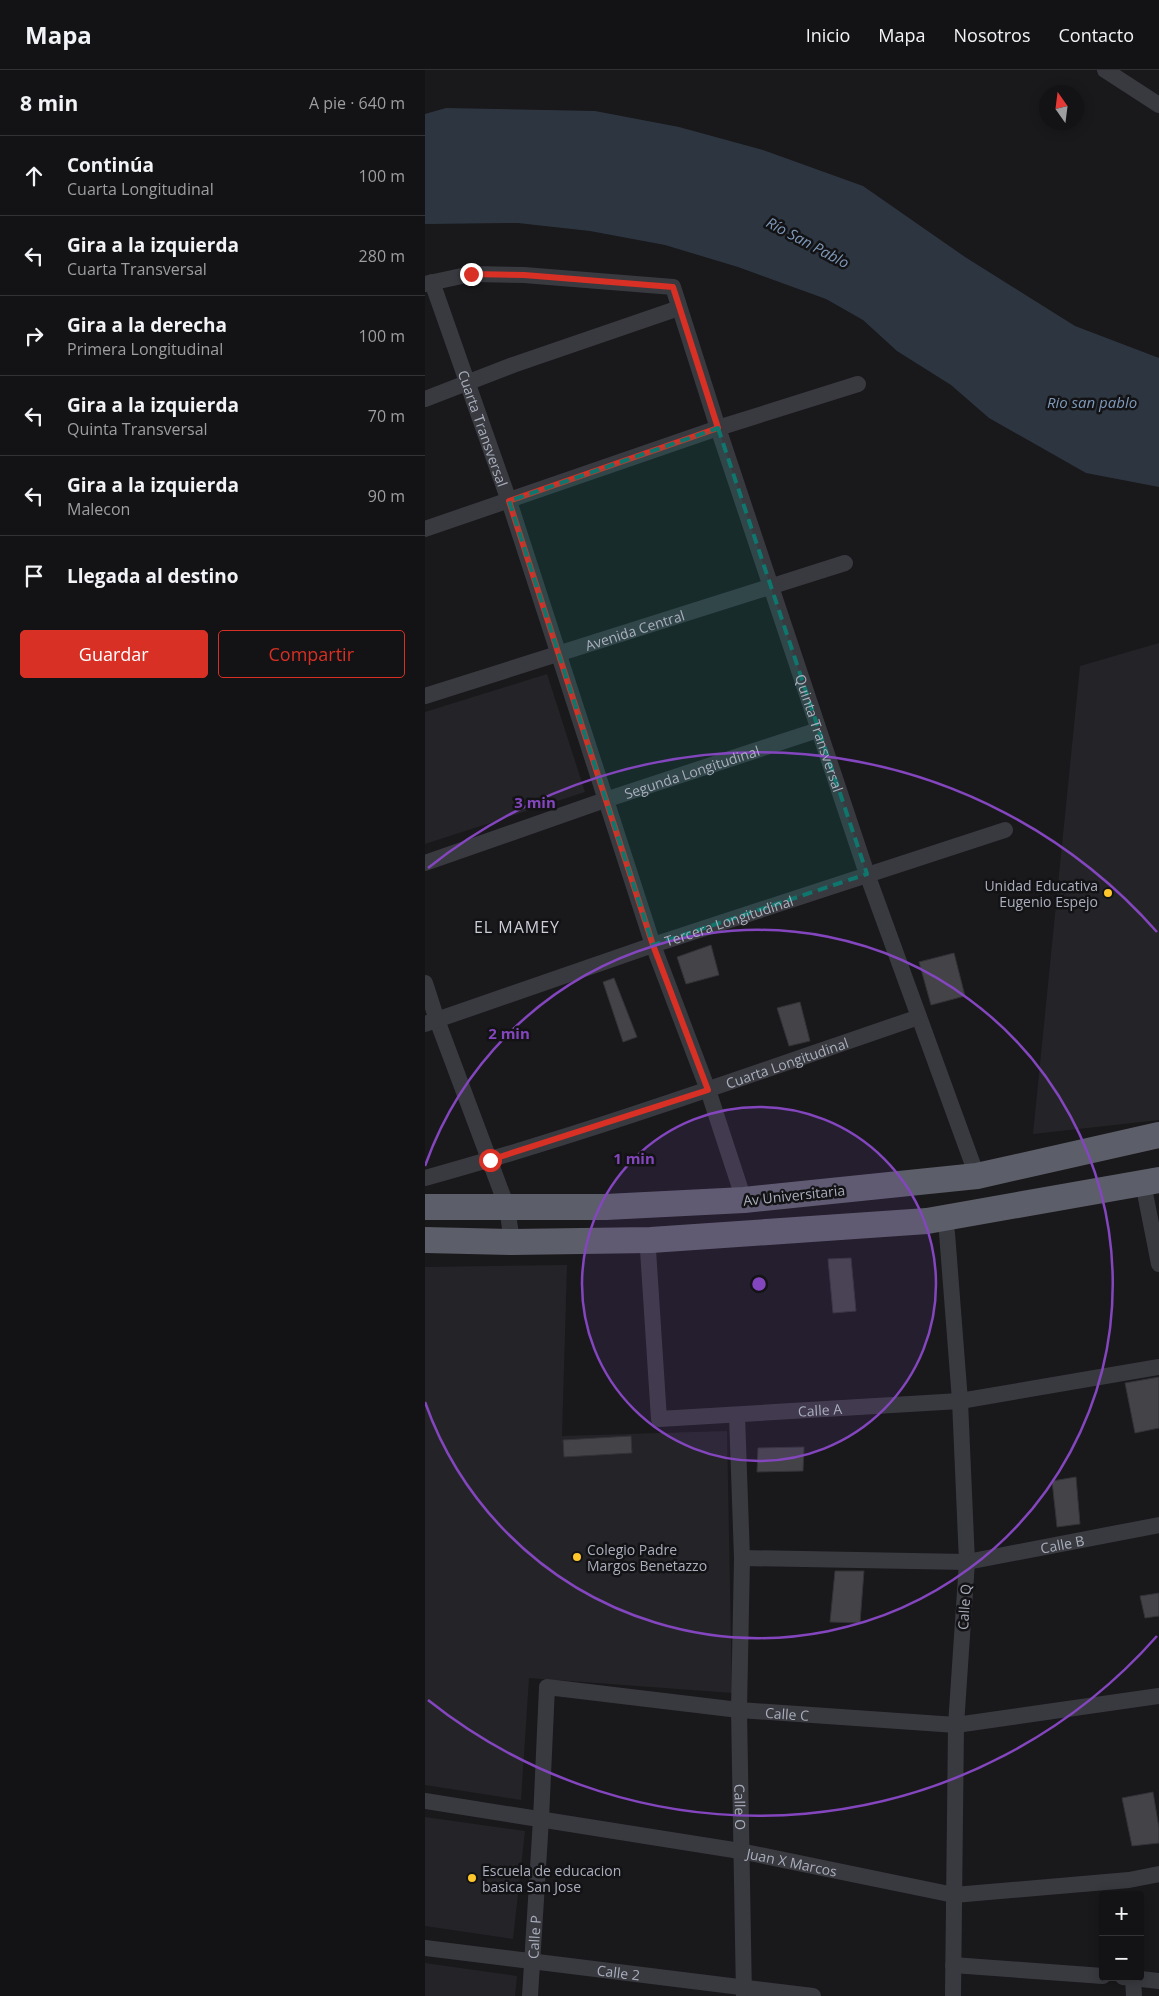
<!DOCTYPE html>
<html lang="es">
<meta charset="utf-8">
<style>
body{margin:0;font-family:"Open Sans",sans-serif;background:#202022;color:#f1f3f6}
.controls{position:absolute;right:15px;bottom:15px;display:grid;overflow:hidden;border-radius:5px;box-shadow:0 2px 12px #0003}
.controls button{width:45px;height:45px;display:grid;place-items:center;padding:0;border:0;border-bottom:1px solid #323234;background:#131214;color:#f1f3f6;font:25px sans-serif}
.compass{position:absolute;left:614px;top:15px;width:45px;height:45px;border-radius:50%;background:#131214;box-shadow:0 2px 12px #0003;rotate:346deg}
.stop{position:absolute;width:15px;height:15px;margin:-11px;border:4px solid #d93025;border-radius:50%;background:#fff}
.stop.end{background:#d93025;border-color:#fff;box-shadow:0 1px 5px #0008}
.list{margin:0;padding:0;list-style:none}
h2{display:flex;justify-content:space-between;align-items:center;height:65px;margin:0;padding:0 20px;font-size:21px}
h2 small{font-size:16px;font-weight:400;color:#9d9ea0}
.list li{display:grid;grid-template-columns:32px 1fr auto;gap:15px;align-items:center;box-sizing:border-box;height:80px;padding:0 20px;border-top:1px solid #323234}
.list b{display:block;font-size:19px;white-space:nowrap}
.list p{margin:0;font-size:16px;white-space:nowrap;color:#9d9ea0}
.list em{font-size:16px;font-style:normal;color:#9d9ea0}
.actions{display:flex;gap:10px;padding:15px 20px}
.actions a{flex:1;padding:11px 0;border:1px solid #d93025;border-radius:5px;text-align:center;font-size:18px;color:#d93025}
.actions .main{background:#d93025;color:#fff}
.icon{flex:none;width:28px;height:28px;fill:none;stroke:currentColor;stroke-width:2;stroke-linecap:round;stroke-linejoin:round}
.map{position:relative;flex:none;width:734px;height:1926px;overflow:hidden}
header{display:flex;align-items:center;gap:30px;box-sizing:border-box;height:70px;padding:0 25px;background:#131214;border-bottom:1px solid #323234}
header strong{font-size:24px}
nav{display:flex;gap:28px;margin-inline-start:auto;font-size:18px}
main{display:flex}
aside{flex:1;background:#131214}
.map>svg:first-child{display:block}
.built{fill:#242428}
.water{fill:#2d3640}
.building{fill:#434348;stroke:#333237}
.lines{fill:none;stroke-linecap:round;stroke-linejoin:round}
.minor{stroke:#393a40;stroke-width:16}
.trunk{stroke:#5c5e69;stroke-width:26}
.route{stroke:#d93025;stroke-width:6}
.marked{fill:#0f766e;fill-opacity:0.2;stroke:#0f766e;stroke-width:4;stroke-dasharray:10 6;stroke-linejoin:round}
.ring{fill:none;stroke:#8446be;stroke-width:2.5}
.poi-dot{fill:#ffc72c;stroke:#131316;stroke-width:2}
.labels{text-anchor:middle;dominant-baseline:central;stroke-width:5;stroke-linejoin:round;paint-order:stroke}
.street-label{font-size:14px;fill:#aaaebc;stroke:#131316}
.poi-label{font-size:14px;fill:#aaaebc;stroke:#131316;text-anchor:start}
.water-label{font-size:15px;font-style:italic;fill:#7e99b9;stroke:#131316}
.quarter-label{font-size:16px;letter-spacing:1px;fill:#cbcdd7;stroke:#131316}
.centre{fill:#8446be;stroke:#131316;stroke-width:2.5}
.ring-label{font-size:15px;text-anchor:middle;font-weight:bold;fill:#8446be;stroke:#131316;stroke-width:5;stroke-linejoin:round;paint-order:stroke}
</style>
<header>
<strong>Mapa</strong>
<nav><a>Inicio</a><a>Mapa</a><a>Nosotros</a><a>Contacto</a></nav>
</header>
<main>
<aside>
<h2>8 min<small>A pie · 640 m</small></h2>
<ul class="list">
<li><svg class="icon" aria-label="ahead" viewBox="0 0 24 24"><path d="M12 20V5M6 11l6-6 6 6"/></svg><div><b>Continúa</b><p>Cuarta Longitudinal</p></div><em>100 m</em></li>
<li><svg class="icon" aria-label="left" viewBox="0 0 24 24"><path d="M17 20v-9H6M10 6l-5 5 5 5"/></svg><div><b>Gira a la izquierda</b><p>Cuarta Transversal</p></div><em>280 m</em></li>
<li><svg class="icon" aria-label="right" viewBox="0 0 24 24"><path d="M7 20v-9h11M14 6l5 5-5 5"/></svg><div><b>Gira a la derecha</b><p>Primera Longitudinal</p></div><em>100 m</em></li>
<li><svg class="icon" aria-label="left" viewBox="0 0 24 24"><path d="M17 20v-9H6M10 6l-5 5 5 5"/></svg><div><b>Gira a la izquierda</b><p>Quinta Transversal</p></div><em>70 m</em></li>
<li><svg class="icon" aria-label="left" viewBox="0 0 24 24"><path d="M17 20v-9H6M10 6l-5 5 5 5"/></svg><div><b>Gira a la izquierda</b><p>Malecon</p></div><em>90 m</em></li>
<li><svg class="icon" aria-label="arrive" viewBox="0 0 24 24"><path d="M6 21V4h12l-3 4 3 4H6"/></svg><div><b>Llegada al destino</b></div></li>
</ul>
<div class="actions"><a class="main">Guardar</a><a>Compartir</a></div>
</aside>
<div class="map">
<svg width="734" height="1926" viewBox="0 0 734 1926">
<rect width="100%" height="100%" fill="#19181b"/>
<g class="built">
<path d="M734 573V1050L608 1064 655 596Z"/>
<path d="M122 604 160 722 0 774V642Z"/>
<path d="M142 1195 137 1366 302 1361 307 1623 104 1608 96 1730 0 1715V1197Z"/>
<path d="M0 1747 100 1761 88 1869 0 1856Z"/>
<path d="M0 1893 92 1906 90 1926H0Z"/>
</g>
<path class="water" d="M21 38 170 41 254 57 338 80 438 116 540 187 650 256 734 288V417L661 403 564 348 526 315 472 281 438 250 401 229 313 197 240 175 165 161 93 153 0 154V44Z"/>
<g class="building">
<path d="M286 875 294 905 261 914 252 887Z"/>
<path d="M529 883 540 926 506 935 494 892Z"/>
<path d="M189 908 212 967 198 972 178 912Z"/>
<path d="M375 932 385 971 364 976 352 938Z"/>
<path d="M426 1188 431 1241 408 1243 403 1189Z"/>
<path d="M734 1307V1358L710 1363 700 1313Z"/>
<path d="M206 1366 207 1383 139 1387 138 1370Z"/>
<path d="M379 1377 378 1401 332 1402 333 1378Z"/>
<path d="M651 1407 655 1454 632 1457 627 1411Z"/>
<path d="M410 1501H439L435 1553 405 1552Z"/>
<path d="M734 1523V1546L720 1548 715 1526Z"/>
<path d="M728 1722 734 1758V1773L707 1776 697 1728Z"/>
</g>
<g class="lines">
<g class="minor">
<path d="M680 0 734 35"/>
<path id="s1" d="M7 212 84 431 228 875 283 1020 319 1130"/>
<path id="s2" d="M0 214 46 204 99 205 248 217 293 358 442 804 552 1106"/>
<path d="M0 329 88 295 254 238"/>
<path d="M0 459 293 358 433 314"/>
<path id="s3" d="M0 626 420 493"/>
<path id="s4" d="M0 793 180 730 393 660"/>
<path d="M0 913 12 950 82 1137 87 1172"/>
<path id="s5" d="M0 954 228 875 580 760"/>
<path id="s6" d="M0 1108C167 1062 330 1003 494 947"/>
<path d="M718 1113 734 1194"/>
<path d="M519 1148 522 1163 535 1331 542 1492 531 1655 528 1926"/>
<path id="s7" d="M226 1170 223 1180 234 1349 535 1331 734 1297"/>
<path id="s8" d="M312 1345 317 1488 314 1640 319 1926"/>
<path id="s9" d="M317 1488 542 1492 734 1455"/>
<path id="s10" d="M0 1731 315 1781 529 1825 704 1810 734 1804"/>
<path id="s11" d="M0 1878 388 1926"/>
<path d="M528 1895 678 1906"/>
<path d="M698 1907 734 1911"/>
<path d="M708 1907 709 1926"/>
<path id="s12" d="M105 1926 116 1749 122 1617 314 1640 531 1655 734 1626"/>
</g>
<g class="trunk">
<path d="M0 1137H181L319 1130 552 1106 734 1065"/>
<path d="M0 1170 87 1172 226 1170 502 1151 734 1110"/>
</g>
</g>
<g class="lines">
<path class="route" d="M46 204 99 205 248 217 293 358 84 431 228 875 283 1020 65 1090"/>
</g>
<path class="marked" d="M293 358 442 804 228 875 84 431Z"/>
<circle cx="334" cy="1214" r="177" fill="#8446be" fill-opacity=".12"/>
<g class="ring">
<circle cx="334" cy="1214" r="177"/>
<path d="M0 1096A354 354 0 1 1 0 1332"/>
<path d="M732 1566A531 531 0 0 1 3 1630M3 798A531 531 0 0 1 732 862"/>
</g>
<g class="poi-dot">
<circle cx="683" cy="823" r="5"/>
<circle cx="152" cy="1487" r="5"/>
<circle cx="47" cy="1808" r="5"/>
</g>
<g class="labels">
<g class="street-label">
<text stroke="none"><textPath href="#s1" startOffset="155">Cuarta Transversal</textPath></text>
<text stroke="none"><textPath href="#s3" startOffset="220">Avenida Central</textPath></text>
<text stroke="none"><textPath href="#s2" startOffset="719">Quinta Transversal</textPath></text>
<text stroke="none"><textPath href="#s4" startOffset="282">Segunda Longitudinal</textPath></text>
<text stroke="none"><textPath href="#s5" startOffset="321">Tercera Longitudinal</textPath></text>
<text stroke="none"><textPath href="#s6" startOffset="380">Cuarta Longitudinal</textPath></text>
<text transform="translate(369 1125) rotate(-6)">Av Universitaria</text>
<text stroke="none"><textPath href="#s7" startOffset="341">Calle A</textPath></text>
<text stroke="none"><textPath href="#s9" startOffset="322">Calle B</textPath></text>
<text transform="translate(539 1537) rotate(-86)">Calle Q</text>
<text stroke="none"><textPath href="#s12" startOffset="551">Calle C</textPath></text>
<text stroke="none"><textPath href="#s8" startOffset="392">Calle O</textPath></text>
<text stroke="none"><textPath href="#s10" startOffset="372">Juan X Marcos</textPath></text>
<text stroke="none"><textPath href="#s12" startOffset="59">Calle P</textPath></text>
<text stroke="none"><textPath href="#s11" startOffset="195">Calle 2</textPath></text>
</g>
<g class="poi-label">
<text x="673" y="815" text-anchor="end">Unidad Educativa<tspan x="673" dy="16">Eugenio Espejo</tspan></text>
<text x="162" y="1479">Colegio Padre<tspan x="162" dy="16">Margos Benetazzo</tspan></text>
<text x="57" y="1800">Escuela de educacion<tspan x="57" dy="16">basica San Jose</tspan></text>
</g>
<g class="water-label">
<text transform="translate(383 172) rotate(28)">Río San Pablo</text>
<text x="667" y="332">Rio san pablo</text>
</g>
<g class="quarter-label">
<text x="92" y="857">EL MAMEY</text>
</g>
</g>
<circle cx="334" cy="1214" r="8" class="centre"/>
<g class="ring-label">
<text x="110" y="738">3 min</text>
<text x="84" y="969">2 min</text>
<text x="209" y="1094">1 min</text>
</g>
</svg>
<div class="controls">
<button>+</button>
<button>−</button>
</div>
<svg class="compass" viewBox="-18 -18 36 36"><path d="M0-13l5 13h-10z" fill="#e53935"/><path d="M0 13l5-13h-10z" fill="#9d9ea0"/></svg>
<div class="stop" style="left:65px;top:1090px"></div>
<div class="stop end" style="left:46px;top:204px"></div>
</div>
</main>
